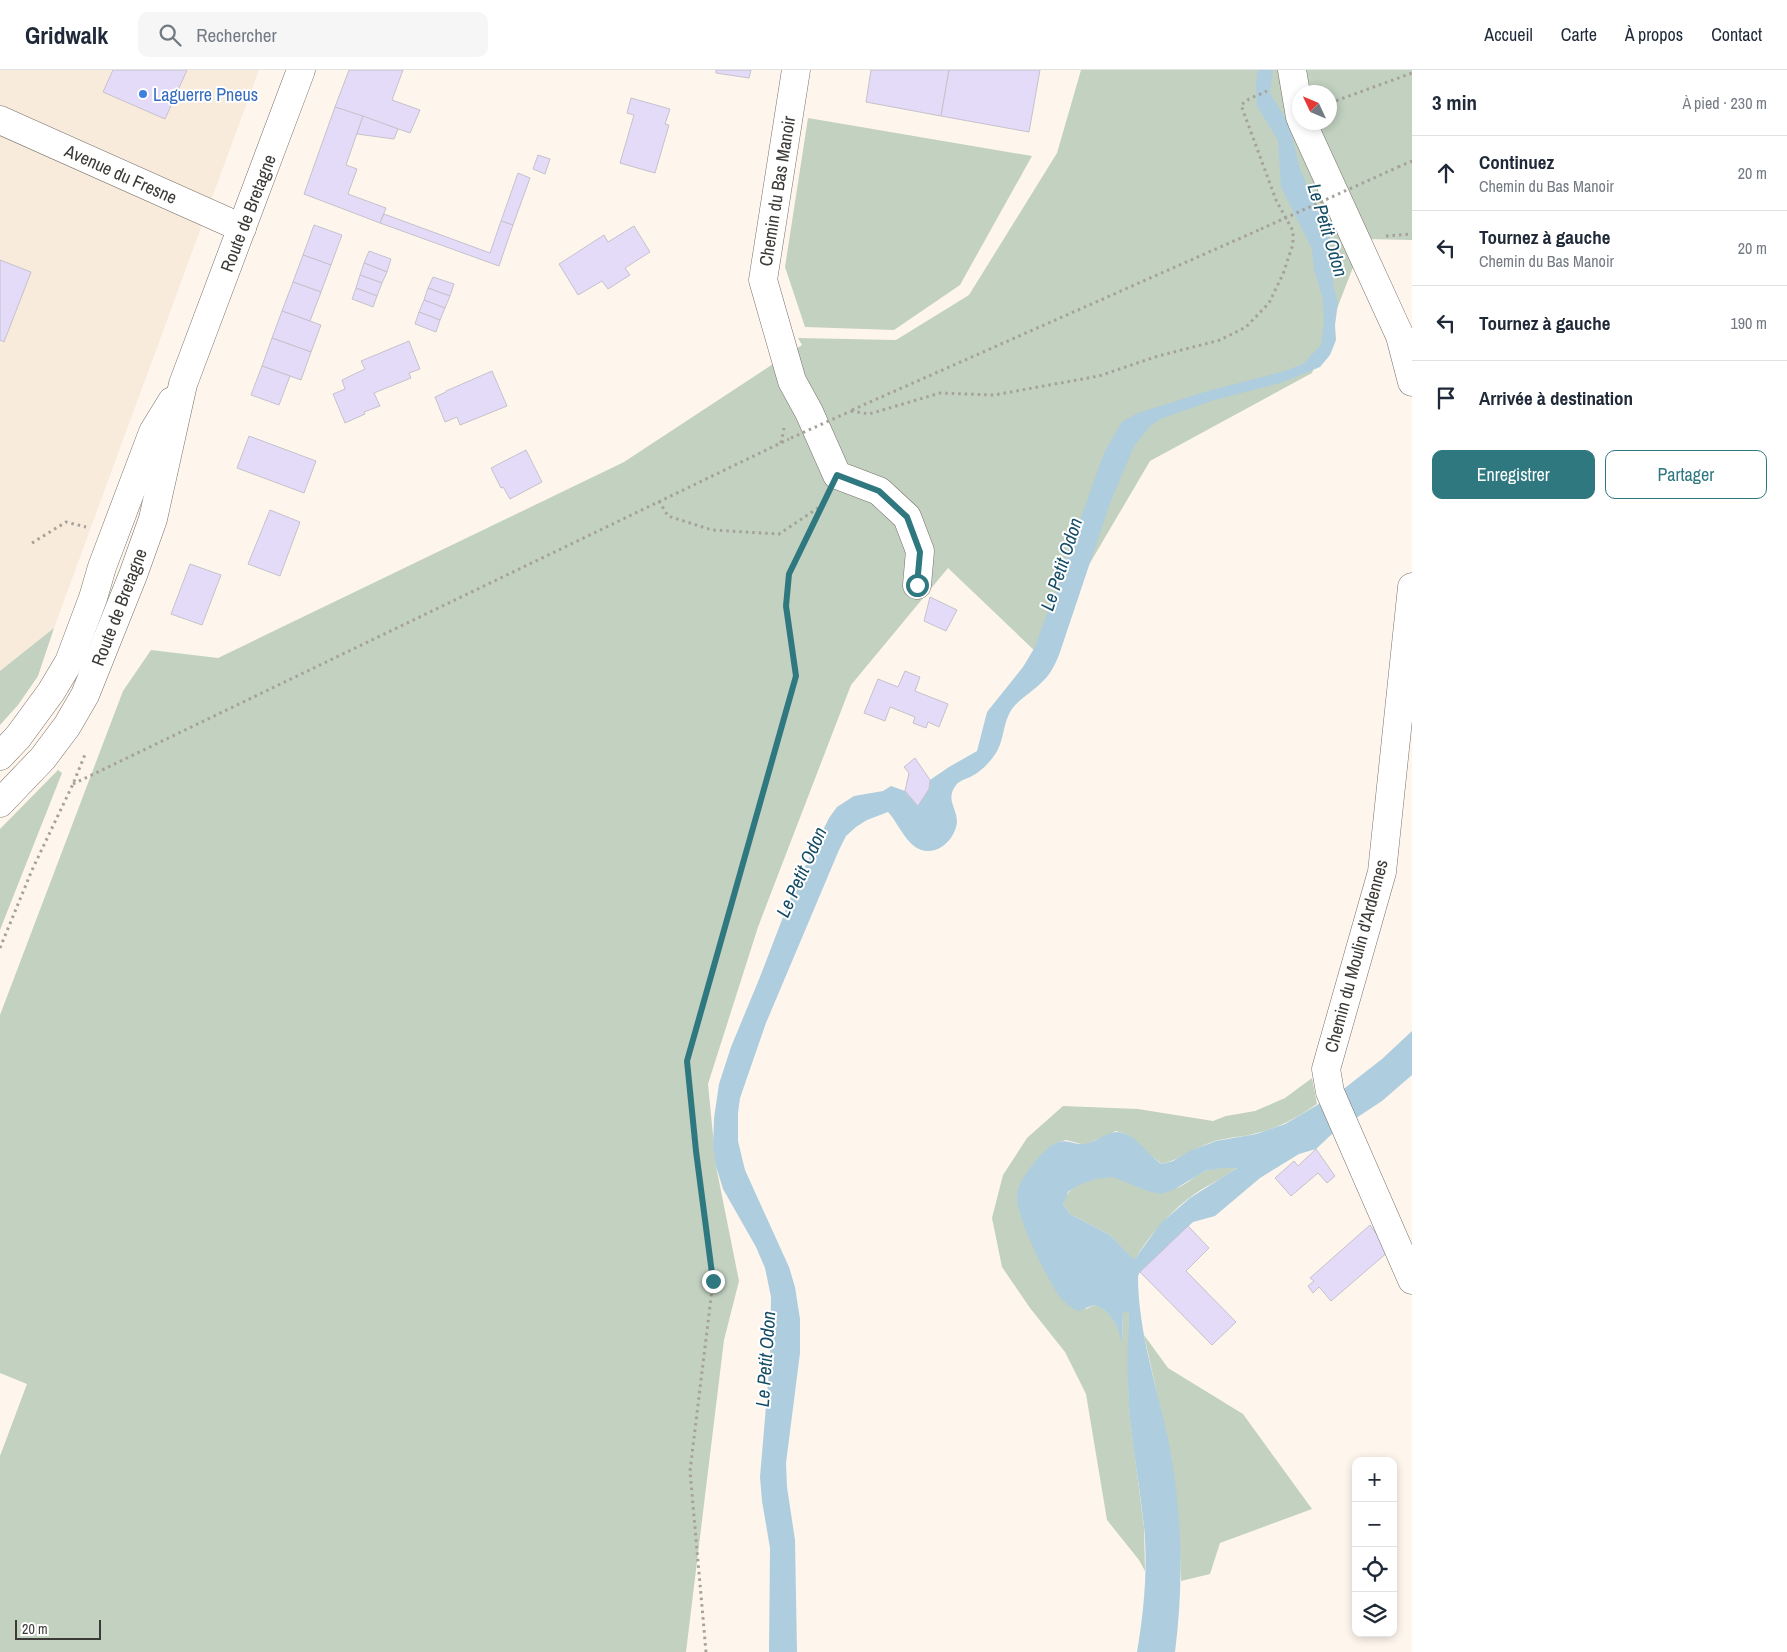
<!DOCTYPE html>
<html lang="fr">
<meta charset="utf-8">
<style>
body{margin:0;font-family:"Archivo Narrow",sans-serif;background:#f6f6f7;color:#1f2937}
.controls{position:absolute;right:15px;bottom:15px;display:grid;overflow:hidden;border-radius:10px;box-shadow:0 2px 8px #0003}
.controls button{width:45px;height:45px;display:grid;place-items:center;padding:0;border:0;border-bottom:1px solid #e0e1e3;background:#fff;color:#1f2937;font:25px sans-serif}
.compass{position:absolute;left:1292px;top:15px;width:45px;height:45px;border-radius:50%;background:#fff;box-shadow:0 2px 8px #0003;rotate:314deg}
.scale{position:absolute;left:15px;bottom:12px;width:86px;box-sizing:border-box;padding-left:5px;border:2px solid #3c3a36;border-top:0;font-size:14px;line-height:18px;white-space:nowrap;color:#3c3a36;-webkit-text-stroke:4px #fff;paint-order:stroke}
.stop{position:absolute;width:15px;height:15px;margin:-11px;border:4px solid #2f7880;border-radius:50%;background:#fff}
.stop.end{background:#2f7880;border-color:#fff;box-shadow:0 1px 5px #0008}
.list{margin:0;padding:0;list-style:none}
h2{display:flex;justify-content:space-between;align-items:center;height:65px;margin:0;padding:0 20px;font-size:21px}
h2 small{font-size:16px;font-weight:400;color:#747a83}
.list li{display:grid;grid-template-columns:32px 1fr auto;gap:15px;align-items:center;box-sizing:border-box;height:75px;padding:0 20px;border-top:1px solid #e0e1e3}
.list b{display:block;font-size:19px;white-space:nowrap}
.list p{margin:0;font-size:16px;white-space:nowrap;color:#747a83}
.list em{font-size:16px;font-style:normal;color:#747a83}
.actions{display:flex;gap:10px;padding:15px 20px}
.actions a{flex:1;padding:11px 0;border:1px solid #2f7880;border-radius:10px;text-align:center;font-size:18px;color:#2f7880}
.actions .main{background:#2f7880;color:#fff}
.icon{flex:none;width:28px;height:28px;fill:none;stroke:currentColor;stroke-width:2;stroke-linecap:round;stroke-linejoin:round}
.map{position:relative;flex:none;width:1412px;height:1582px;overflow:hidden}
header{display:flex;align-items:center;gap:30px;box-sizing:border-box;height:70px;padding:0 25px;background:#fff;border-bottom:1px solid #e0e1e3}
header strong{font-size:24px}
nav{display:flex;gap:28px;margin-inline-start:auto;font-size:18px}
.search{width:350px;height:45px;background:#f6f6f7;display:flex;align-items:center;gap:12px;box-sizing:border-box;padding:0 18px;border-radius:10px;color:#747a83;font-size:19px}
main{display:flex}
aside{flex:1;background:#fff}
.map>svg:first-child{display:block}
.built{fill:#f8ebdc}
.green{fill:#c2d1c0;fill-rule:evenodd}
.water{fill:#aecddf;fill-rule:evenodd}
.building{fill:#e4dbf8;stroke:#c5c2cc}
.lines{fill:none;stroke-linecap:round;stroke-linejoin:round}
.minor-casing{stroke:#777069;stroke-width:29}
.major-casing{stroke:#777069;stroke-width:29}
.path{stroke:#a6a19a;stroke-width:3;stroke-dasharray:2.5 4;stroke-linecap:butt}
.minor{stroke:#fff;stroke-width:28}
.major{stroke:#fff;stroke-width:28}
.path-bridge{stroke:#a6a19a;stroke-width:3;stroke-dasharray:2.5 4;stroke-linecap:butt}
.route{stroke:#2f7880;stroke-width:6}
.shop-dot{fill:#3f7fe0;stroke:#fff;stroke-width:2}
.labels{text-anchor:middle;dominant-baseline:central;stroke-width:4;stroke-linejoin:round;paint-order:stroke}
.shop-label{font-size:18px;fill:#366cbe;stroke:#fff;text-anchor:start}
.street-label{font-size:18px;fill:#3c3a36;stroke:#fff}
.water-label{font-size:19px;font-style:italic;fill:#154c66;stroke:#fff}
</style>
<header>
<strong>Gridwalk</strong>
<div class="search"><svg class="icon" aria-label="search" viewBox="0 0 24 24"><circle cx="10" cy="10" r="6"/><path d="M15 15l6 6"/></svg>Rechercher</div>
<nav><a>Accueil</a><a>Carte</a><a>À propos</a><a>Contact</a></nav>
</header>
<main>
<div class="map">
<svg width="1412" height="1582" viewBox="0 0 1412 1582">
<rect width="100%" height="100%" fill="#fef6ed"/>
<path class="built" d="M0 0H259L54 558 0 601Z"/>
<g class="green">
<path d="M1081 0H1412V170L1364 169 1312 303 1150 391 1037 583 948 498 851 615 758 857 708 1014 716 1096 739 1211 724 1270 686 1582H0V1386L27 1314 0 1303V945L123 621 151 580 218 588 624 392 802 275 798 268 896 270 969 225 1057 83ZM1300 22H1330V52H1300Z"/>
<path d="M808 48 1032 86 960 215 894 260 805 257 785 197Z"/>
<path d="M54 558 38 606 18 635 0 655V601Z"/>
<path d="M58 700 62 703 0 860V759Z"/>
<path d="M1312 1008 1317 1034C1298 1047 1279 1058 1257 1063 1244 1067 1229 1067 1215 1071 1196 1077 1181 1089 1162 1094L1151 1086 1126 1064 1116 1061 1087 1074H1081L1066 1070 1056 1073 1017 1125 1021 1145 1034 1176 1086 1239 1094 1235C1111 1240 1118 1255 1122 1270L1123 1241 1129 1242 1128 1313 1130 1349 1144 1457 1145 1501 1139 1490 1107 1450 1086 1324 1065 1282 1030 1238 1002 1197 992 1148 1003 1105 1027 1068 1063 1036 1138 1039 1213 1051 1226 1046 1255 1041 1285 1028Z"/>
<path d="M1238 1097C1227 1105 1216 1111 1204 1118 1176 1135 1151 1162 1134 1191L1110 1165 1070 1144 1063 1134C1065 1116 1097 1104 1114 1107 1125 1109 1135 1117 1146 1120 1153 1122 1166 1120 1173 1119 1184 1117 1193 1107 1203 1102 1214 1097 1226 1098 1238 1097Z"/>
<path d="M1144 1265 1168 1298 1243 1344 1312 1439 1220 1473 1210 1504 1181 1511 1179 1461 1171 1387Z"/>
</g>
<g class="water">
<path d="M1258 0H1273L1270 23 1289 54 1300 99 1332 173 1326 184 1333 191V215L1338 233 1335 255 1336 270 1330 285 1320 297 1283 312 1211 331 1160 349 1150 356 1134 376 1110 433 1059 585C1055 594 1051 604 1043 611 1034 621 1020 628 1012 639 1001 655 1006 674 990 691 985 697 978 703 972 706 967 709 960 710 956 715 945 730 957 737 957 752 956 764 946 777 935 780 910 787 901 756 888 742L867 750 856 757 846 766 839 780 766 953 740 1028 738 1043V1071L745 1100 789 1197 795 1217 800 1249V1283L786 1393 787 1417 795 1470 797 1582H769L770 1478 762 1431 760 1407 770 1289 771 1227 765 1198 756 1177 723 1119 716 1096 713 1076 714 1048 719 1014 731 977 760 907 793 821 829 748 837 737 854 726 883 721 891 716 905 721 917 735 929 719 930 710 949 697 977 681 987 642 1023 597 1035 577 1104 383 1122 352 1138 343 1208 321 1285 301 1303 294 1321 275 1324 253 1323 229 1314 199 1312 179 1281 117 1278 70 1257 36 1256 13Z"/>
<path d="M1412 961V1005L1382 1031 1332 1064 1316 1079 1299 1084 1260 1108 1215 1146 1193 1152 1140 1202 1138 1206C1138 1263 1158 1319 1169 1374 1182 1442 1184 1513 1175 1582H1137C1144 1541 1148 1498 1144 1456 1140 1421 1134 1385 1130 1350 1127 1314 1127 1278 1129 1242H1123L1122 1273C1118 1256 1112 1241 1094 1235L1078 1241C1071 1238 1065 1233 1060 1227 1047 1209 1016 1147 1017 1125 1018 1110 1044 1077 1058 1072 1068 1069 1075 1075 1084 1074 1099 1072 1108 1058 1123 1063 1138 1067 1148 1086 1162 1094L1173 1091 1190 1081 1216 1071 1256 1064 1285 1054 1341 1021 1382 989ZM1221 1098H1237L1190 1128 1161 1153 1134 1190 1110 1165 1070 1144 1063 1134 1068 1122 1079 1115 1095 1109 1113 1107 1147 1121 1161 1124 1175 1119 1205 1101Z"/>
</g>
<g class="building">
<path d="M113 0H187L165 49 103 22Z"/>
<path d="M349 0H403L392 30 420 40 410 63 335 37Z"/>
<path d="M716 0H751L749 8 716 3Z"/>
<path d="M871 0H949L941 46 866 32Z"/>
<path d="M949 0H1040L1029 62 941 46Z"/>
<path d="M631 28 670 39 665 54 669 55 655 103 620 93 634 45 627 43Z"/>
<path d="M335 37 363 46 346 95 357 99 348 124 386 138 380 153 304 124Z"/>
<path d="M363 46 398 59 394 69 357 64Z"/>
<path d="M538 85 550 89 545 104 533 99Z"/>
<path d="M518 103 530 108 513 155 501 151Z"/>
<path d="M384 144 490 183 501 151 513 155 499 196 380 153Z"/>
<path d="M314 155 342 165 331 195 303 185Z"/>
<path d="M634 156 650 182 625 198 630 205 608 219 602 211 578 225 559 194 604 165 608 172Z"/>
<path d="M369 181 391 189 387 202 364 193Z"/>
<path d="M303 185 331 195 321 222 293 212Z"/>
<path d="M0 190 31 202 4 272 0 270Z"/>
<path d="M364 193 387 202 382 213 360 205Z"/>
<path d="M360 205 382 213 377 226 356 218Z"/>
<path d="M433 207 454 214 450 226 428 218Z"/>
<path d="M293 212 321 222 310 251 282 241Z"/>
<path d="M356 218 377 226 373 237 352 229Z"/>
<path d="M428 218 450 226 445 238 424 230Z"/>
<path d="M424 230 445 238 440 250 419 242Z"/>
<path d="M282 241 321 255 311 282 272 268Z"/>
<path d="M419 242 440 250 436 262 415 254Z"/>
<path d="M272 268 311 282 301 310 262 296Z"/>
<path d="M409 271 420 299 409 303 411 308 374 323 380 336 364 342 365 344 345 353 333 324 345 319 342 310 365 299 361 291Z"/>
<path d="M262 296 290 306 279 335 251 325Z"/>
<path d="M492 301 507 336 460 355 457 347 445 352 435 327 446 322V321Z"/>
<path d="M249 366 316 391 304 423 237 398Z"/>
<path d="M526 380 542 412 510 429 503 417 501 418 491 398Z"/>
<path d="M270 440 300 452 280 506 248 494Z"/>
<path d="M190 494 221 505 202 555 171 544Z"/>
<path d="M930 527 957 540 946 561 924 551Z"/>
<path d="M905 601 920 607 915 621 948 634 939 657 928 652 926 658 913 653 915 647 890 637 885 651 864 643 878 609 898 617Z"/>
<path d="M915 688 930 710 929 719 918 736 905 721 909 703 904 697Z"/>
<path d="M1316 1079 1335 1106 1327 1113 1318 1103 1291 1126 1275 1108 1294 1091 1298 1096Z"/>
<path d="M1370 1155 1389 1181 1331 1231 1319 1217 1313 1223 1308 1216 1314 1211 1310 1208Z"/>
<path d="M1188 1156 1209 1178 1186 1201 1236 1252 1212 1275 1140 1202Z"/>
</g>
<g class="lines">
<defs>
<g id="minor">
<path d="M796 0 763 210 792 311 809 342 837 405 879 421 907 447 920 481 917 515"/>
<path d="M1292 0 1300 47"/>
<path d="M0 50 242 158"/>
<path d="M1302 52 1400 266 1412 312"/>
<path d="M1412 517 1382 802 1326 999 1330 1022 1412 1210"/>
</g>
<g id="major">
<path d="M0 686 18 667 51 622 69 592 93 528 102 497 153 362 172 331"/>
<path d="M0 733 43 688 67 656 85 625 133 505 153 449 183 314 301 0"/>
</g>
</defs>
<use href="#minor" class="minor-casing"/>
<use href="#major" class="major-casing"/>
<g class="path">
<path d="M1330 33 1412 3"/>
<path d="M1398 97 1412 91"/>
<path d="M1386 166 1412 164"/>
<path d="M852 340 1261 159"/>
<path d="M851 341 869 344 940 323 994 325 1099 306 1158 286 1220 270 1246 257 1269 233 1283 204 1293 174V161L1276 130 1241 35 1249 29 1267 21"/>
<path d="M781 373 784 358"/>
<path d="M659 431 668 446 712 460 779 464 821 436"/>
<path d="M32 473 66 452 86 457"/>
<path d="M73 714 789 369"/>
<path d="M0 878 32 800 73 714 86 682"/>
<path d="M706 1582 690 1401 713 1211 696 1081 687 991 796 606 786 536 789 504 824 430"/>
</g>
<use href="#minor" class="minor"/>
<use href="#major" class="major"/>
<g class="path-bridge">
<path d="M1261 159 1398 97"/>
<path d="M791 368 851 341"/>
</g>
</g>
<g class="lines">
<path class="route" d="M713 1211 696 1081 687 991 796 606 786 536 789 504 837 405 879 421 907 447 920 482 917 515"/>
</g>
<circle class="shop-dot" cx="143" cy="24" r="5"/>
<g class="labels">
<g class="shop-label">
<text x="153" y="24">Laguerre Pneus</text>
</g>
<g class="street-label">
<text transform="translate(121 104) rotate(24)">Avenue du Fresne</text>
<text transform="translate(777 121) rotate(-81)">Chemin du Bas Manoir</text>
<text transform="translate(248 143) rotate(-69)">Route de Bretagne</text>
<text transform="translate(119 537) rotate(-69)">Route de Bretagne</text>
<text transform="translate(1356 886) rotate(-75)">Chemin du Moulin d'Ardennes</text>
</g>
<g class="water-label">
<text transform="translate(1328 160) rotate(73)">Le Petit Odon</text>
<text transform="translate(1061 494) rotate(-72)">Le Petit Odon</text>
<text transform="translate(801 802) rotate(-66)">Le Petit Odon</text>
<text transform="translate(765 1289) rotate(-86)">Le Petit Odon</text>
</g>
</g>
</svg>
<div class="controls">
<button>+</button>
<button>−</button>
<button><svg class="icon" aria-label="locate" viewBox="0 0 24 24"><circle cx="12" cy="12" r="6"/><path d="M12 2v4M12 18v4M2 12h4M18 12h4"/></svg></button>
<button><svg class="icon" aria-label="layers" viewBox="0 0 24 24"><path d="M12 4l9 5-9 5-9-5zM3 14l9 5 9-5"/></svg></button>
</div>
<svg class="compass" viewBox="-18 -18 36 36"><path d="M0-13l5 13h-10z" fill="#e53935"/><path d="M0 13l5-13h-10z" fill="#747a83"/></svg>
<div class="scale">20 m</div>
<div class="stop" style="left:917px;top:515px"></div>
<div class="stop end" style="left:713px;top:1211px"></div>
</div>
<aside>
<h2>3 min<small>À pied · 230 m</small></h2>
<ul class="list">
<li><svg class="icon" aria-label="ahead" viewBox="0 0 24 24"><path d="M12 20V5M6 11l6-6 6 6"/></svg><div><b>Continuez</b><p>Chemin du Bas Manoir</p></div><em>20 m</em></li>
<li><svg class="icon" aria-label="left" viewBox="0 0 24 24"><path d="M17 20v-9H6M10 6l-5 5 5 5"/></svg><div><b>Tournez à gauche</b><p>Chemin du Bas Manoir</p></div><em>20 m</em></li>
<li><svg class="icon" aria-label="left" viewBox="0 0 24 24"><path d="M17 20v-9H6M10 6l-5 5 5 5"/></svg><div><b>Tournez à gauche</b></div><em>190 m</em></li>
<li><svg class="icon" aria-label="arrive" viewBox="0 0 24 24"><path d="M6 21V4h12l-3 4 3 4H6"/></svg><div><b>Arrivée à destination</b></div></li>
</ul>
<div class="actions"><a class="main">Enregistrer</a><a>Partager</a></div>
</aside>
</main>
